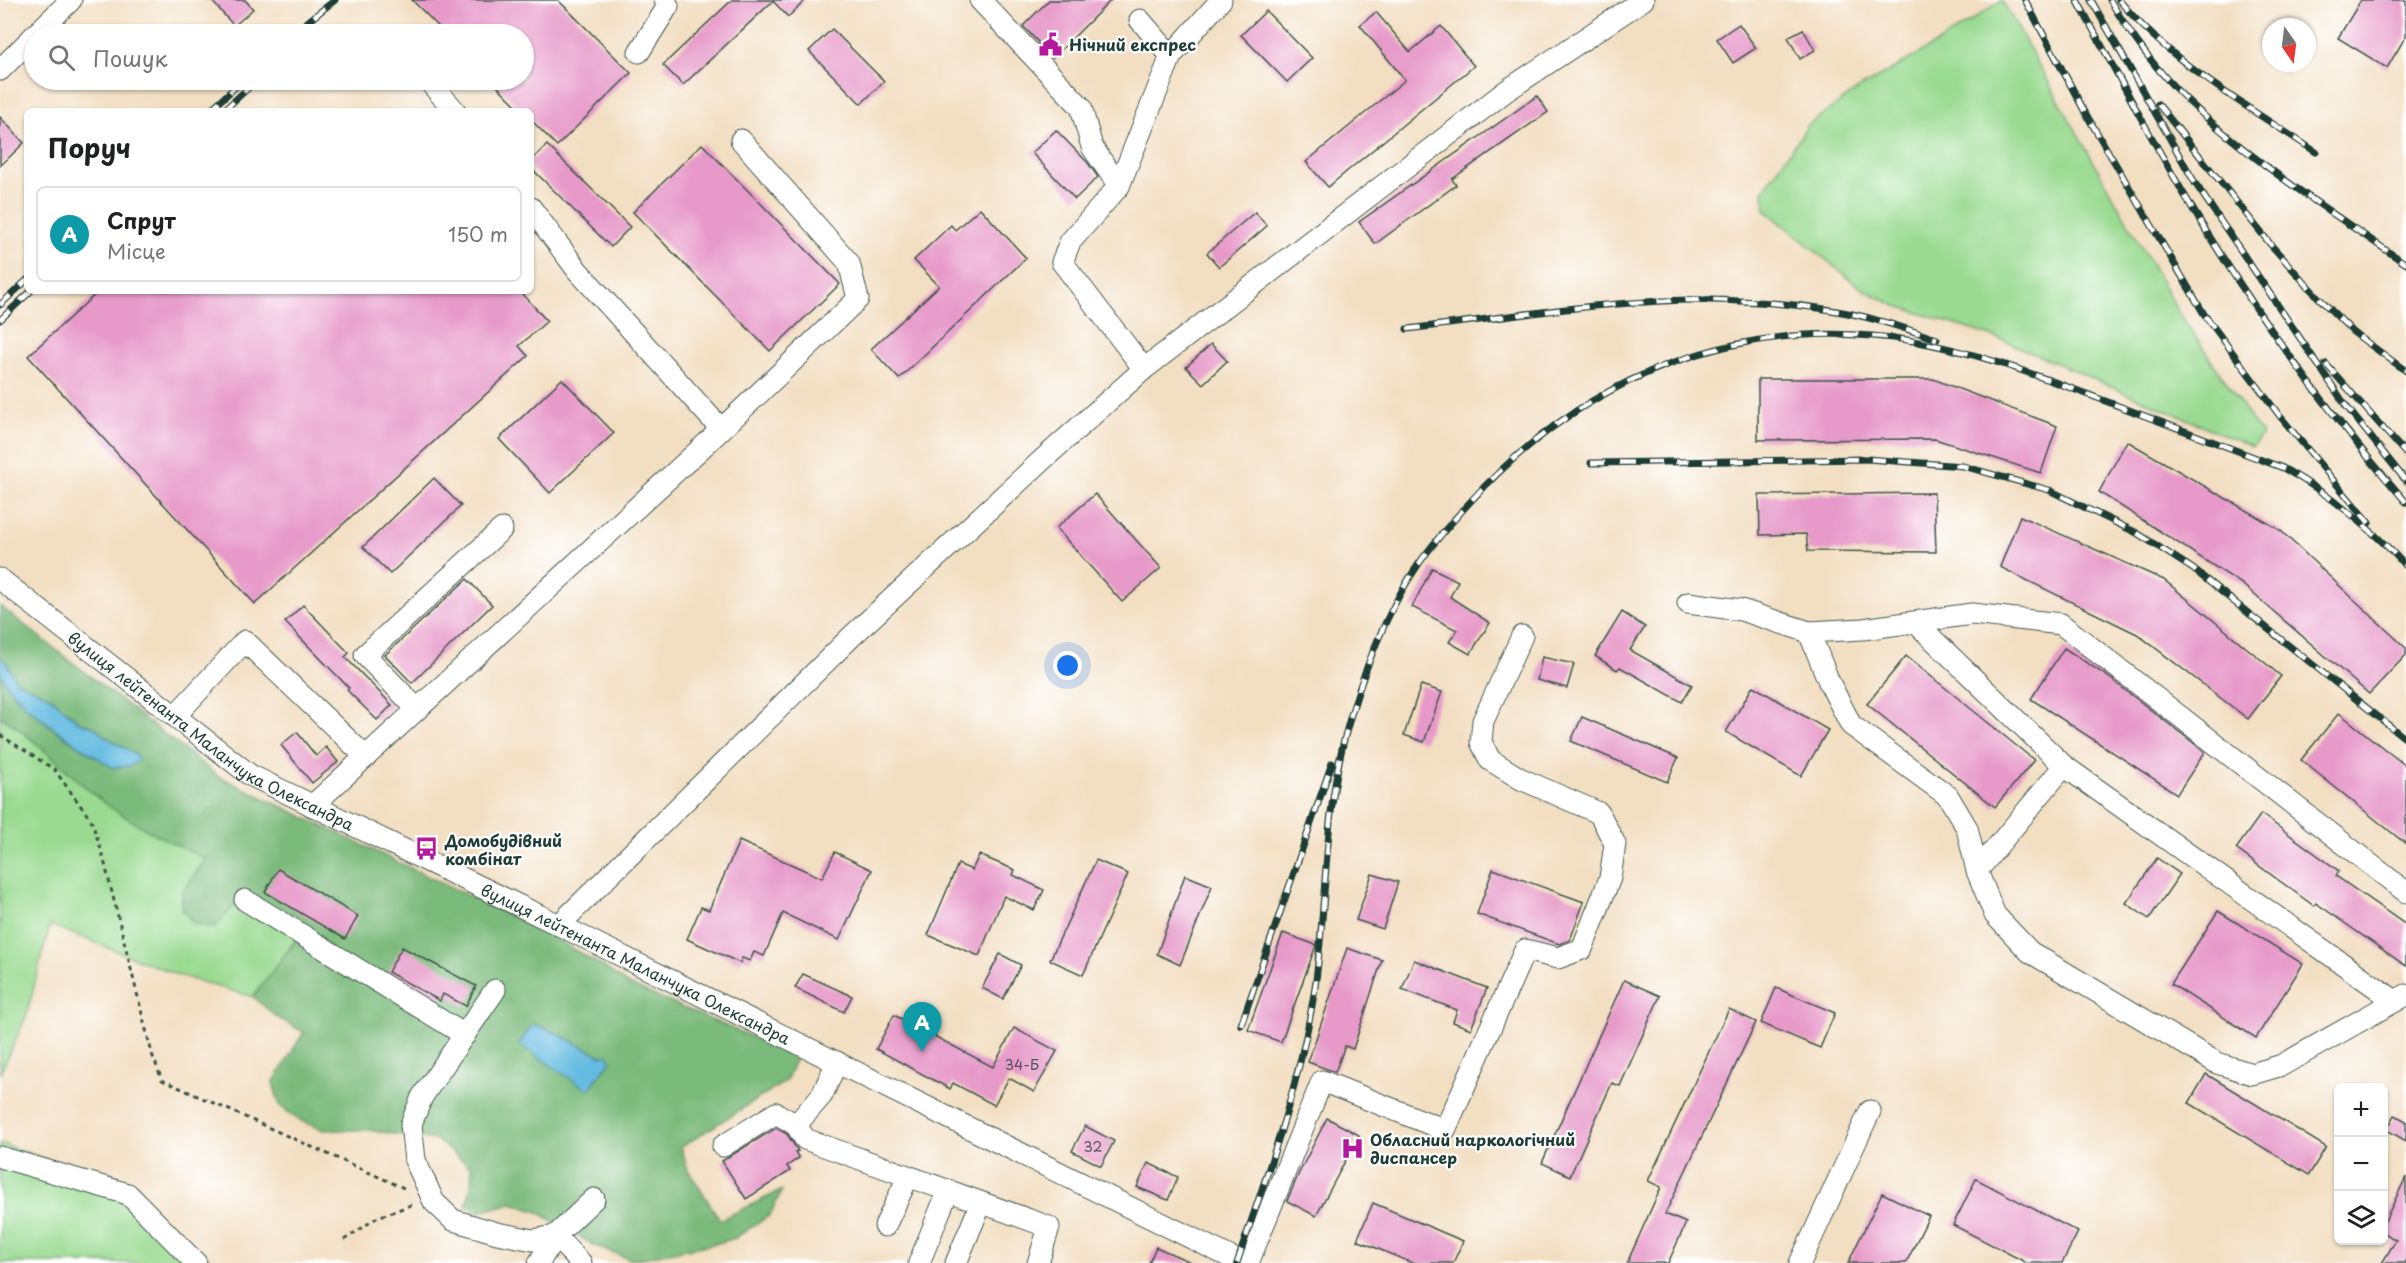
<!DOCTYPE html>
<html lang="uk">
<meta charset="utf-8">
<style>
body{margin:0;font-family:"Playpen Sans",sans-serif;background:#f2f2f2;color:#202124}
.controls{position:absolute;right:18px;bottom:18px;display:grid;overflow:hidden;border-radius:9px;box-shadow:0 2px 4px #0004}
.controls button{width:54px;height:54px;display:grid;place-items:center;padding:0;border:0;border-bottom:2px solid #e0e0e0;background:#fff;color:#202124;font:30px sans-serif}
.compass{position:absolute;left:2262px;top:18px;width:54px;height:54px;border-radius:50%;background:#fff;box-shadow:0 2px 4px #0004;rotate:166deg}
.you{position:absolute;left:1068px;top:666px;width:21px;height:21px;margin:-15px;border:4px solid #fff;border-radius:50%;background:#1a73e8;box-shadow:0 0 0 9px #1a73e833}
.badge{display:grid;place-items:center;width:39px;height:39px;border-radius:50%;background:#b5179e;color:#fff;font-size:20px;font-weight:700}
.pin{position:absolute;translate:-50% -50px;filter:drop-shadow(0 2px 3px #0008)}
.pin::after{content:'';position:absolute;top:32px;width:21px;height:18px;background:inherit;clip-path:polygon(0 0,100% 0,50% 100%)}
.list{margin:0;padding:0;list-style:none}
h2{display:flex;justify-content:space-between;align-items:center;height:78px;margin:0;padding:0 24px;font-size:26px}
h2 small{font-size:20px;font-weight:400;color:#757577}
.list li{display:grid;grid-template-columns:39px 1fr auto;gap:18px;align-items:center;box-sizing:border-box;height:96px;margin:0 12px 12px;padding:0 12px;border:2px solid #e0e0e0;border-radius:9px}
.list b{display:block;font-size:22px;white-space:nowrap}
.list p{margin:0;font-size:20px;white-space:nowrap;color:#757577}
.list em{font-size:20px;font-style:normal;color:#757577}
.icon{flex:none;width:33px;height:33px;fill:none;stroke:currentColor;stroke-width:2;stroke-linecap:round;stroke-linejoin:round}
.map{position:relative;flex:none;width:2406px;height:1263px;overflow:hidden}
.search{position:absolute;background:#fff;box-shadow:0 2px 4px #0004;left:24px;top:24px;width:510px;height:66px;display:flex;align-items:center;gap:15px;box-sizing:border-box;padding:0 21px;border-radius:33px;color:#757577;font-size:22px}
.panel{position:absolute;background:#fff;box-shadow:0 2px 4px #0004;left:24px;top:108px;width:510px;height:186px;border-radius:9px}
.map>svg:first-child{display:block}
.green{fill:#99da90;stroke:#5c8c62;stroke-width:1.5}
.forest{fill:#7aba7a;stroke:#4c7c57;stroke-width:1.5;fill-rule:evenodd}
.water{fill:#64bbe1;stroke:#427c8a;stroke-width:1.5}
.building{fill:#e79ac9}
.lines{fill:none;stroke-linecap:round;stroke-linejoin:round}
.minor-casing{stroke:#3f5549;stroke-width:23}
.path{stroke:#3f5549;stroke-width:3;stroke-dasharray:4.5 4.5;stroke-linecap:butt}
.minor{stroke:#fff;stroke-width:21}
.rail-casing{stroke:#1f3d34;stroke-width:7}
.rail{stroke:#fff;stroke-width:4.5;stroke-dasharray:14;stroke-linecap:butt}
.labels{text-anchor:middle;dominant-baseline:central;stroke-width:4.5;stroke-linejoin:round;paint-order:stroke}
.number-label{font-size:14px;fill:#515459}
.poi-label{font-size:16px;font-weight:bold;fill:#1f3d34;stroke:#fff;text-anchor:start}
.street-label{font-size:16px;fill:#1f3d34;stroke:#fff}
</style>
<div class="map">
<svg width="2406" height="1263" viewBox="0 0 2406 1263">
<rect width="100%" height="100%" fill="#fff"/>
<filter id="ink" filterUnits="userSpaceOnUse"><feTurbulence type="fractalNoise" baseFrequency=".0167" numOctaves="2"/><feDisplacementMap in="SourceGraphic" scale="12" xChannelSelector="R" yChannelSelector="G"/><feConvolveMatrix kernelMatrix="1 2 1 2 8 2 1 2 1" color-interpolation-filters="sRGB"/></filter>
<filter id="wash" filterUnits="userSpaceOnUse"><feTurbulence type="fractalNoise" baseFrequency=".008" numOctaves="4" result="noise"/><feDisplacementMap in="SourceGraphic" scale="24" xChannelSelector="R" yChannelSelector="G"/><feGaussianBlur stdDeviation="1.35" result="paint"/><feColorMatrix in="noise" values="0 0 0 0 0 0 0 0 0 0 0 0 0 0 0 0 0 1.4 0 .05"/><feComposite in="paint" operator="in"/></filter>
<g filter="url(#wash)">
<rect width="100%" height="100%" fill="#f2dec1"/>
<g class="green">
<path d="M2002 0 2178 311 2262 435 2252 447 2000 339 1894 305 1861 288 1765 210 1763 191 1808 125 1860 88 1939 42Z"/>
<path d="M0 716 19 728 103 801 147 830 206 859 244 895 301 933 253 997 178 975 50 925 26 1017 0 1074Z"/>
<path d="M0 1143 132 1190 190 1263H0Z"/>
</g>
<path class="forest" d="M0 606 218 776 540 930 604 967 627 984 797 1056 786 1081 681 1147 688 1170 720 1220 782 1190 770 1215 735 1238 722 1242 633 1260 597 1247 538 1212 512 1203 480 1212 466 1206 472 1183 471 1167 436 1140 368 1130H323L299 1120 280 1106 273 1083 304 1032 278 1018 253 997 301 933 244 895 214 928 193 923 181 907 183 890 206 859C170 842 134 825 102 801 67 773 38 740 0 716V671C19 712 76 744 113 768L135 754 104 736 96 728 80 722 50 697 16 681 7 664 0 656ZM566 1039 602 1056 520 1044Z"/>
<g class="water">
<path d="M0 656 7 664 16 681 50 697 79 722 96 728 104 736 135 754 139 760 130 766 113 768C87 751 6 701 0 671 0 666 0 661 0 656Z"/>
<path d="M533 1024C557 1031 578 1046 602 1056L608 1054 611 1061 588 1090 519 1044Z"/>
</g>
<g id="blocks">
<g class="building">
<path d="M211 0H245L253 9 234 26Z"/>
<path d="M412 0H558L631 73 557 146 531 120V111H522L491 80H524V34H446Z"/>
<path d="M732 0H806L788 17 773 1 683 85 663 65Z"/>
<path d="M1049 0H1111L1053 58 1023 26Z"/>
<path d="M2361 0H2406V36L2387 68 2338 38Z"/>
<path d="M1266 11 1312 58 1287 82 1241 35Z"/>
<path d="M1376 12 1410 52 1441 26 1474 66 1328 187 1306 162 1405 80 1360 25Z"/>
<path d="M1739 24 1756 48 1733 63 1717 39Z"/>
<path d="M832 29 884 81 861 104 809 51Z"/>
<path d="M1803 29 1815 50 1800 59 1788 37Z"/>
<path d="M1537 96 1548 112 1452 179 1456 185 1375 244 1359 222Z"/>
<path d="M0 117 24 143 0 166Z"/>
<path d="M1056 130 1088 163 1098 177 1075 199 1032 153Z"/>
<path d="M702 144 840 284 770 351 633 212Z"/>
<path d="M547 145 630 227 611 247 531 168V161Z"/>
<path d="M980 208 1026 258 899 379 871 349 939 286 914 260 951 225 955 230Z"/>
<path d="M1255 212 1267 226 1219 267 1207 253Z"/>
<path d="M99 291H520L547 321 519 346 528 356 255 604 28 356Z"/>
<path d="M1211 344 1227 361 1203 384 1186 367Z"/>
<path d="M562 379 614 433 550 493 499 439Z"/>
<path d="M1758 379H1933L2057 426 2041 473 1935 439 1758 440Z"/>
<path d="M2127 441 2280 530 2406 648V655L2369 694 2242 584 2099 492Z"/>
<path d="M434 478 461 506 390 574 363 547Z"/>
<path d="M1934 493 1936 552 1808 551 1806 534 1760 535 1759 495Z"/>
<path d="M1095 494 1161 568 1122 602 1056 528Z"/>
<path d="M2020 516 2164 580 2281 676 2248 719 2137 634 2000 567Z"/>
<path d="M1432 568 1458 581 1450 597 1490 623 1470 654 1449 642 1457 630 1412 607Z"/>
<path d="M467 579 492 605 412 683 385 655Z"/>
<path d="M303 605 349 653 345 657 392 705 377 720 347 690 349 688 285 622Z"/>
<path d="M1622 612 1645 627 1630 650 1692 685 1682 702 1620 667 1617 670 1595 656Z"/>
<path d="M2064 648 2107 676 2205 752 2177 794 2031 699Z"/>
<path d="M1906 656 2034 760 1995 807 1867 704Z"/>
<path d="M1542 657 1574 664 1567 688 1537 680Z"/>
<path d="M1421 685 1442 692 1424 742 1404 735Z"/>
<path d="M1753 686 1828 730 1801 776 1726 732Z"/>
<path d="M2339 713 2406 766V844L2301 760Z"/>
<path d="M1582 717 1678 758 1667 782 1571 741Z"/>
<path d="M297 732 316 756 326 747 338 762 312 783 281 745Z"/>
<path d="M2261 814 2339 871 2336 876 2406 925V966L2316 903 2314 906 2236 849Z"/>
<path d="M739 841 822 878 835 852 872 870 839 940 783 913 764 956 754 952 750 961 742 958 740 963 687 939 701 907 709 910Z"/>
<path d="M979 855 1015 870 1013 875 1044 890 1034 910 1004 896 979 956 928 935 958 864 972 870Z"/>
<path d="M2157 858 2180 874 2149 919 2126 903Z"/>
<path d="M1096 860 1128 874 1083 975 1050 960Z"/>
<path d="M278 869 358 916 345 939 265 892Z"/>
<path d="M1493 869 1584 902 1570 940 1559 944 1477 914Z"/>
<path d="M1372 874 1398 882 1383 929 1356 920Z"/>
<path d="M1185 875 1212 886 1180 965 1157 954Z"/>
<path d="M2218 911 2303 964 2256 1038 2171 984Z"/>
<path d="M1283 933 1316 945 1281 1042 1248 1030Z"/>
<path d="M402 947 476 986 466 1006 443 994 440 1001 388 972Z"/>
<path d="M1347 948 1382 960 1353 1049 1345 1046 1335 1072 1308 1062Z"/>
<path d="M1000 954 1021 965 1003 999 982 988Z"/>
<path d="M1414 960 1487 988 1471 1029 1453 1022 1457 1010 1402 989Z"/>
<path d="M803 974 852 996 844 1012 795 988Z"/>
<path d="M1624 980 1660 996 1620 1086 1612 1083 1570 1176 1542 1163Z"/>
<path d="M1776 988 1835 1013 1820 1048 1761 1023Z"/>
<path d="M1729 1009 1756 1022 1665 1214 1686 1223 1668 1263H1627L1661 1187 1648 1181Z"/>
<path d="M894 1015 993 1067 1014 1028 1057 1051 1034 1092 1009 1078 994 1105 953 1083 950 1089 876 1049Z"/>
<path d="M2206 1074 2326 1147 2309 1175 2189 1103Z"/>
<path d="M2395 1115 2406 1121V1141L2387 1130Z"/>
<path d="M1327 1118 1359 1135 1316 1216 1287 1201 1299 1173Z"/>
<path d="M1085 1126 1114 1141 1101 1166 1072 1151Z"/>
<path d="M776 1128 787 1134 798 1151 795 1152 799 1158 787 1166 790 1171 746 1199 722 1161Z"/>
<path d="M1148 1163 1178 1177 1168 1200 1137 1187Z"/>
<path d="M2406 1177V1263H2382L2396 1240 2384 1233V1223Z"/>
<path d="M1976 1179 2078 1232 2062 1263H2027L1953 1225Z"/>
<path d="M1882 1193 1929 1216 1906 1263H1848Z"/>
<path d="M1373 1203 1463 1241 1453 1263H1412L1357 1240Z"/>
<path d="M1156 1247 1193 1263H1149Z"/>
</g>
</g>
</g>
<g filter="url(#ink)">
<use href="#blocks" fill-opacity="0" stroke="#3f5549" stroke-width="1.5"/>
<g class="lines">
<defs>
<g id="minor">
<path d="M980 0 1081 107 1092 147 1119 186"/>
<path d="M1140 20 1171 56"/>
<path d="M36 34 71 0"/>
<path d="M639 52 668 6 665 0"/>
<path d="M0 70 34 36"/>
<path d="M428 80 455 111"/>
<path d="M531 208 578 271 721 429"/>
<path d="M1144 369 1062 262 1070 242 1119 186 1171 56 1221 0"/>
<path id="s1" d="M0 579 250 775 559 925 1242 1263"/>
<path d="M1688 603 1741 610 1809 632 1829 682 1851 725 1948 796 1967 828 1977 871 1995 915 2030 952 2217 1063 2252 1074 2282 1065 2406 995"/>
<path d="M1915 622 2064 766 2395 1001"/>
<path d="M1809 632 1863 629 1972 614 2061 624 2406 892"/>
<path d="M417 709 365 655 502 529"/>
<path d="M175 716 245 641 366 757"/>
<path d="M312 806 709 441 858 299 849 263 741 140"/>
<path d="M1977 871 2064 766"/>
<path d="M245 900 465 1035"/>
<path d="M559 925 853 635 1041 461 1144 369 1506 91 1643 0"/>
<path d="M495 990 422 1097 411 1124 415 1160 434 1202 453 1220 497 1233 533 1240 555 1236 581 1263"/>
<path d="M796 1125 822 1095 837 1062"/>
<path d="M723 1146 776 1113 796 1125 805 1139 1049 1227 1038 1263"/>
<path d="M0 1157 128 1194 196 1263"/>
<path d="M885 1226 908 1177"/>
<path d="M539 1263 555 1236 594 1199"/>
<path d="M919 1263 948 1191"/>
<path d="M956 1263 981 1203"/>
<path d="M1248 1263 1322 1081 1445 1130 1525 950 1558 958 1582 949 1610 878 1615 844 1599 813 1521 779 1490 760 1481 742 1483 721 1522 636"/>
<path d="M1800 1263 1870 1111"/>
</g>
</defs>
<use href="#minor" class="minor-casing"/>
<g class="path">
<path d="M0 735 54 769 91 820 102 852 152 1054 162 1080 406 1189"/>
<path d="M344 1240 378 1217 414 1204"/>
</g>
<use href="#minor" class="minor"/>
<defs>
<g id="rail">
<path d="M2025 0 2086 114 2204 314 2279 415 2369 523"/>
<path d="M2077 0C2123 84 2167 170 2218 250 2274 339 2337 423 2406 502"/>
<path d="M2091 0 2195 183 2346 406 2406 481"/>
<path d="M2110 0C2131 36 2157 71 2187 100 2253 163 2332 212 2406 264"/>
<path d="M2119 0C2172 64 2247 106 2316 152"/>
<path d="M292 34 335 0"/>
<path d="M2158 104 2271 245 2315 294 2353 332 2406 371"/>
<path d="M209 111 243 80"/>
<path d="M223 111 257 80"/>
<path d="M0 305 27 280"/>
<path d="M0 320 31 291"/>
<path d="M1407 329C1505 318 1611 299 1709 300 1762 301 1829 306 1880 321 1899 326 1918 333 1937 339"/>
<path d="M2326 364 2406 454"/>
<path d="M1591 463 1867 459 1963 466 2049 490 2137 533 2193 569 2406 739"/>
<path d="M1241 1025 1332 763"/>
<path d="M1237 1263C1267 1174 1299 1087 1314 994 1327 909 1323 823 1344 740 1358 685 1384 615 1416 568 1432 544 1451 523 1470 502 1585 375 1743 313 1913 341 1976 352 2033 374 2092 396 2156 420 2219 444 2283 468 2328 493 2371 528 2406 566"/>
</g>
</defs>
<use href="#rail" class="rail-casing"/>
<use href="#rail" class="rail"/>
</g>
</g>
<defs>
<symbol id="civic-bare" viewBox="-9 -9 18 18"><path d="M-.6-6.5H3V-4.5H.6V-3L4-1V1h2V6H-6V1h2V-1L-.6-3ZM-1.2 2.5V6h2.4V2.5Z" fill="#b5179e" stroke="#fff" stroke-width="2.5" paint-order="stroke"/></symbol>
<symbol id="bus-bare" viewBox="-9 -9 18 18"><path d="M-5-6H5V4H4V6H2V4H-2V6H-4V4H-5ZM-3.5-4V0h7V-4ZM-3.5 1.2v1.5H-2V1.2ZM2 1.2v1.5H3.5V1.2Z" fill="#b5179e" stroke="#fff" stroke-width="2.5" paint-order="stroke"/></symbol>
<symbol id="hospital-bare" viewBox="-9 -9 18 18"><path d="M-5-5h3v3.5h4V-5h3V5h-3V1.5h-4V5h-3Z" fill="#b5179e" stroke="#fff" stroke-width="2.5" paint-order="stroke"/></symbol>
</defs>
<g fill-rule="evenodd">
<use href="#civic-bare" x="1034" y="28" width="33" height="33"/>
<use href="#bus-bare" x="410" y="832" width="33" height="33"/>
<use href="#hospital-bare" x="1336" y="1132" width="33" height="33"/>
</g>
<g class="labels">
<g class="number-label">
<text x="1022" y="1064">34-Б</text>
<text x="1093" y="1146">32</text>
</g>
<g class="poi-label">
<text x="1069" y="44">Нічний експрес</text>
<text x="445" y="840">Домобудівний<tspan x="445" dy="18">комбінат</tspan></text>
<text x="1370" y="1139">Обласний наркологічний<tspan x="1370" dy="18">диспансер</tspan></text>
</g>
<g class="street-label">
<text stroke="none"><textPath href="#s1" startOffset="261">вулиця лейтенанта Маланчука Олександра</textPath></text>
<text stroke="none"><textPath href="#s1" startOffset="747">вулиця лейтенанта Маланчука Олександра</textPath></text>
</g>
</g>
</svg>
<div class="controls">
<button>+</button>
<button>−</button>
<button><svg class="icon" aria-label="layers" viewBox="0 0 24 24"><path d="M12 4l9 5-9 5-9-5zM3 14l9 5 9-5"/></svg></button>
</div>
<svg class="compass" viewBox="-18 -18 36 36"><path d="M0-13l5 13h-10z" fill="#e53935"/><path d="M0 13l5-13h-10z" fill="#757577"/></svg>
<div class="you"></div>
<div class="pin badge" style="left:922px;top:1052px;background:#0f9aa8">A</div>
<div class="search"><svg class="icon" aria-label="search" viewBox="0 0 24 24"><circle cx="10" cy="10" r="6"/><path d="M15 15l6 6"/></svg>Пошук</div>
<section class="panel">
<h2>Поруч<small></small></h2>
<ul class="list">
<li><span class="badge" style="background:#0f9aa8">A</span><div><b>Спрут</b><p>Місце</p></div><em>150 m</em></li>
</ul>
</section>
</div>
